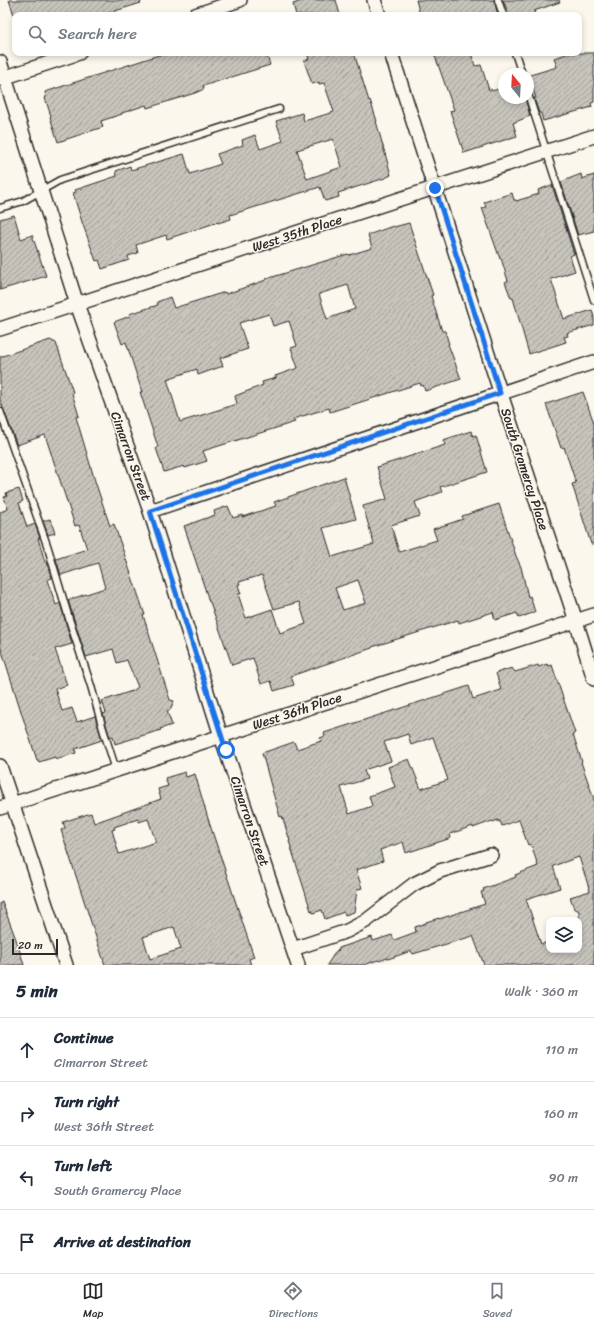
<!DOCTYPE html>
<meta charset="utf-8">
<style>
body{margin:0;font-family:Sriracha,sans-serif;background:#f2f2f3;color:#1f2937}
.controls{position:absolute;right:12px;bottom:12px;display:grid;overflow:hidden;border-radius:8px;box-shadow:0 2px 6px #0003}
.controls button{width:36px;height:36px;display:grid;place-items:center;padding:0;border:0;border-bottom:1px solid #e0e1e3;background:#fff;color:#1f2937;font:20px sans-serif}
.compass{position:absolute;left:498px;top:68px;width:36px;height:36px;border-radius:50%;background:#fff;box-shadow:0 2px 6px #0003;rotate:342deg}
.scale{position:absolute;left:12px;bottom:10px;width:46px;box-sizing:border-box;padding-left:4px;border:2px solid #2b2b2b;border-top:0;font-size:11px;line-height:14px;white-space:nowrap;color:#2b2b2b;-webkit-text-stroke:3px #fbf7ec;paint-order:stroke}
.stop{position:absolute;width:12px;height:12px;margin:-9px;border:3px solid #1a73e8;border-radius:50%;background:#fff}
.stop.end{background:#1a73e8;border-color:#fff;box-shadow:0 1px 4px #0008}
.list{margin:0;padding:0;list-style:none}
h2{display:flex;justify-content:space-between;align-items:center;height:52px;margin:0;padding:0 16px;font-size:17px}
h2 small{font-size:13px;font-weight:400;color:#747a83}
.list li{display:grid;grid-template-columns:26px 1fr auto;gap:12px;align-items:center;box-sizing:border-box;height:64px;padding:0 16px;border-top:1px solid #e0e1e3}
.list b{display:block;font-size:15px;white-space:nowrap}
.list p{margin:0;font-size:13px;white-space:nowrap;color:#747a83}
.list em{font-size:13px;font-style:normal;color:#747a83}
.icon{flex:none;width:22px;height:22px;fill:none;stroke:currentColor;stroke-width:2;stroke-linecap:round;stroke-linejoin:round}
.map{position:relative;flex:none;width:594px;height:965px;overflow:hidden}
.search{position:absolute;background:#fff;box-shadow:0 2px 6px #0003;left:12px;right:12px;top:12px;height:44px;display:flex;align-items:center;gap:10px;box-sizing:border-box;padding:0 14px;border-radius:8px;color:#747a83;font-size:15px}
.sheet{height:308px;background:#fff}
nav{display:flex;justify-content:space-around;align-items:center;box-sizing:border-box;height:56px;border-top:1px solid #e0e1e3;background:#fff;font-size:11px;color:#747a83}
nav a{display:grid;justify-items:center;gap:2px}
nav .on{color:#2b2b2b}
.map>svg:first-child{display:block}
.building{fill:url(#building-hatch);stroke:#2b2b2b;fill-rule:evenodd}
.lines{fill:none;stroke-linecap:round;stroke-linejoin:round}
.lane-casing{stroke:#2b2b2b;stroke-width:9}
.street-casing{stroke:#2b2b2b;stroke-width:16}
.lane{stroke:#fbf7ec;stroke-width:6}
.street{stroke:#fbf7ec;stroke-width:13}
.route{stroke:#1a73e8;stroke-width:5}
.labels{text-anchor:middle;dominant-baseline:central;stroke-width:3;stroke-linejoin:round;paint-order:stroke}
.street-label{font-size:13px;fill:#2b2b2b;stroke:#fbf7ec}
</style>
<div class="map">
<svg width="594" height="965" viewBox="0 0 594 965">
<defs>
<pattern id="building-hatch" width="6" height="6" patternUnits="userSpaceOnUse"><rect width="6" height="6" fill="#c7c4bc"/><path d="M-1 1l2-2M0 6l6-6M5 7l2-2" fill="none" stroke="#a29f99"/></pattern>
</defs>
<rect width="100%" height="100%" fill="#fbf7ec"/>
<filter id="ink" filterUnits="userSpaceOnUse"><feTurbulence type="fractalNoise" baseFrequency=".025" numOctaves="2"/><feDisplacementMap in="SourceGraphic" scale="8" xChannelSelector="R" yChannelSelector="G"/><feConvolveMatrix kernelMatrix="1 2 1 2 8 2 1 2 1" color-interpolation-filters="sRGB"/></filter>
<g filter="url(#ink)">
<g class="building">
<path d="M9 0H140L141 3 102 15H15V18Z"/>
<path d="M305 0H336L340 15H296L293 4Z"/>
<path d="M416 0H494L498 15H420Z"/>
<path d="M503 0H559L560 2 534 11 535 15H509Z"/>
<path d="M165 53H266L270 65 203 86 204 89 195 93 147 108 146 105 122 113V114L101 121 103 127 58 142 50 117 51 116 45 98 46 97 45 92Z"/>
<path d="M307 53H354L369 101 370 100 377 121H376L391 175 385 178 338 193 339 197 325 201 320 187 230 215 231 219 218 223V222L167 239 166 235 136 245 138 253 128 256 129 260 102 269 99 260 96 261 82 222 73 193 76 192 75 190 117 176 116 171 130 166 131 170 184 154 190 174 221 164 217 154 243 145 242 140 255 135 260 149 283 141 276 121 302 113 304 121 334 112 324 83 319 84V82L312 84 304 61 309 59ZM333 139 342 167 307 179 297 150Z"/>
<path d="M434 53H471L475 66 481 65 489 90 491 89 492 91 504 87V98H525L530 116 513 123 517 136 464 153 450 111 454 110Z"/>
<path d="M570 53H594V102L591 103 592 107 543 121 541 113H539L534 98H536L530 81V75L557 67 554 58Z"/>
<path d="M581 174 582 179 594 175V231L578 235 561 182Z"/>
<path d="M552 185 574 254 570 256 575 271 551 279 564 319 592 310 594 317V325L567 333 568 336 564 337 566 342 529 354 513 298H511L505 282 508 281 501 258 500 259 482 208 486 207 484 202 512 193 514 200H516V201L539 194 538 190Z"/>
<path d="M14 215 21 239 32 235 46 276 0 290V219Z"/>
<path d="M409 223 433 295 431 296 442 331H445L449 344H448L461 379 425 391 423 385 421 386 420 383 330 412 329 408 293 419 295 422 203 451 207 461 185 468 184 466 164 472 156 448 158 447 140 392H142L126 342 122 344 114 322 130 316 129 314 158 305 157 302 170 297 174 308 225 292 226 294 266 280V279L348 254 349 255 372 248 368 235 393 226 394 227ZM348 285 355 309 327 319 319 294ZM269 314 273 326 289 321 297 346 291 348 298 368 275 376 276 378 262 382 263 385 235 396 237 404 180 422 167 379 197 369 198 375 223 366 220 358 248 349 239 323Z"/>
<path d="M50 340 56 343 73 392 72 393 79 416 76 417 95 481 110 526 114 524 145 615H143L170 700 174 701 170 710 167 711 172 725 160 729 161 730 115 744 113 736 110 737 107 728 103 714 106 713 102 701 135 690V689L138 687 128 663 127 660 117 663 113 649 86 657 68 600 105 588 98 563 61 575 56 559 87 549 79 525 75 526 45 435 17 445 0 400V357Z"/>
<path d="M583 392 594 423V544H591L572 484 576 483 564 447 561 448 546 404Z"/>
<path d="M471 431 473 436 476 435 487 472 440 487 442 492 415 502 420 516 391 525 399 552 437 540 433 529 463 519 462 516 499 504 516 556 521 567 528 597 530 596 535 612 519 618 517 613 495 620 493 612 459 623 458 620 372 647V648L291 676 294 685 274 691 271 681 261 684 253 658 232 665 210 602H209L207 595 184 526 215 515 214 511 228 506 233 518 242 515V517L276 506 274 502 344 477 356 519 323 528 332 557 374 544 363 506 387 499 377 467 445 445 443 440ZM262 575 274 609 299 602 306 624 280 633 272 609 246 618 238 594H241L238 585 240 584 239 582ZM358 580 366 603 343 610 335 588Z"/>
<path d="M19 489 23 501 19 503 27 527 35 524 40 538H38L45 562H47L52 578 47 580 56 605 60 603 72 644 55 649 67 685 55 689 62 711 72 708 77 722 95 716 102 740 75 749 76 753 56 759 55 757 39 762 38 760H37L25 724 0 645V512L8 509 4 497 7 496 6 493Z"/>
<path d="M50 519 55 533 48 535 43 521Z"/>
<path d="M547 664 548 666 552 665 560 689 575 733 573 734 582 762H581L594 799V965H484L473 936 413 954 411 951 388 959 387 958 379 961 378 960 364 965H327L336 951 339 950V948L372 937 373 941 392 935 394 940 416 932 415 927 426 923V922L439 918V919L485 904 481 892 484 891 483 889 516 877 515 875 538 866 531 844 528 845 519 820 502 826 500 821 498 822V820L493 822 492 821 473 828V826L450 834 451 838 406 853 403 842 380 850 383 861 356 870 362 888 357 890 354 912 345 915 344 912 325 919 322 910 313 913 312 910 311 911 289 841H290L282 816 280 817 273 793 262 753 294 742 297 749 321 741 320 738 325 736 324 733 469 686 473 699 501 690 496 673 512 668 515 672 538 665 539 667ZM408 734 411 745 433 737 448 780 421 789 409 759 388 767 395 787 369 796 372 806 349 814 341 787 367 779 364 770 391 761 384 742ZM579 857 590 891 570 897 574 908 579 911V950H549V942L541 944 526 899 560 888 553 866Z"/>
<path d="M185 772 186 777 195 774 209 822 254 957 249 959 251 965H105L61 830 65 828 63 822 91 813 94 823 161 799 158 789 168 786 165 778ZM138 819 139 822 148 819 156 842 119 854 112 830 115 829 114 827ZM174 927 181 949 150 959 143 937Z"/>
<path d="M2 902 17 942 24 965H0V903Z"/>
</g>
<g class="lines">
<defs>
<g id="lane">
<path d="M498 0 503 15"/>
<path d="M515 53 522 74"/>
<path d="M528 94 594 300"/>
<path d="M0 208 23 201 60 180 279 109"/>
<path d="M0 411 48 548 70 622 91 686 103 729 116 770"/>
</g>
<g id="street">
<path d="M374 0 379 15"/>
<path d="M195 15 240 0"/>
<path d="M391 53 496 379 576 621 594 679"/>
<path d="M0 62 77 304 150 511 221 736 298 965"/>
<path d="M0 79 79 53"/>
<path d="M0 329 594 136"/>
<path d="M150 511 594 362"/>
<path d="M0 766 66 965"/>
<path d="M0 808 594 615"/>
<path d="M293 949 347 931 366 921 414 884 440 871 491 855"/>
</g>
</defs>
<use href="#lane" class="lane-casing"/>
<use href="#street" class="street-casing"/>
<use href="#lane" class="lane"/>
<use href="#street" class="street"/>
</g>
</g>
<g class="lines" filter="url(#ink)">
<path class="route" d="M226 750 150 511 500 393 435 188"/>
</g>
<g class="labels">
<g class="street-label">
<text transform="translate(297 233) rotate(-18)">West 35th Place</text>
<text transform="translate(131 456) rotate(70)">Cimarron Street</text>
<text transform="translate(525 469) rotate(72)">South Gramercy Place</text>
<text transform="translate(297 711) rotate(-18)">West 36th Place</text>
<text transform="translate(250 821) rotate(71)">Cimarron Street</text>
</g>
</g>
</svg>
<div class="controls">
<button><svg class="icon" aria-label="layers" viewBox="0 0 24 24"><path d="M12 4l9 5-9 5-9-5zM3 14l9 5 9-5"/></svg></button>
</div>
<svg class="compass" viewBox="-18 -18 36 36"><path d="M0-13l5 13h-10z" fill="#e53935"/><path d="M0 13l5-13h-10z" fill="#747a83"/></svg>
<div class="scale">20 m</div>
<div class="stop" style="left:226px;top:750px"></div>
<div class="stop end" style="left:435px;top:188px"></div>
<div class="search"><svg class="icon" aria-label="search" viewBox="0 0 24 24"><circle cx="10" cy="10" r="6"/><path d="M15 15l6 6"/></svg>Search here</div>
</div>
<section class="sheet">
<h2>5 min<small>Walk · 360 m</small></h2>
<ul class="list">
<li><svg class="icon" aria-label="ahead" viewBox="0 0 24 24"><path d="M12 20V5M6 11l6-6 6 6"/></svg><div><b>Continue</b><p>Cimarron Street</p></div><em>110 m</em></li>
<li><svg class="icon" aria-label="right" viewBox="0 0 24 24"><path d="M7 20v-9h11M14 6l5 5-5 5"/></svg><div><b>Turn right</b><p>West 36th Street</p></div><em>160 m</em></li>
<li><svg class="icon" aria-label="left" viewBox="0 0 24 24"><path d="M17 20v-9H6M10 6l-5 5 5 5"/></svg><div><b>Turn left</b><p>South Gramercy Place</p></div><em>90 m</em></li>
<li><svg class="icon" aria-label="arrive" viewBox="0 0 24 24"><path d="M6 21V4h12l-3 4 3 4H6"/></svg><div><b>Arrive at destination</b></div></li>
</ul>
</section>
<nav>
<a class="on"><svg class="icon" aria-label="map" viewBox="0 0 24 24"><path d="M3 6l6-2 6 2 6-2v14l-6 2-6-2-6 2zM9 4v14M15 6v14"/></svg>Map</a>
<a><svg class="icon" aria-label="directions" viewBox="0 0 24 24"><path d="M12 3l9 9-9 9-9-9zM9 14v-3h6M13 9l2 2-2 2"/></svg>Directions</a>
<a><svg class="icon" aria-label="saved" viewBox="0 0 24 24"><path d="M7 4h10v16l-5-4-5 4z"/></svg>Saved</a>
</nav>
